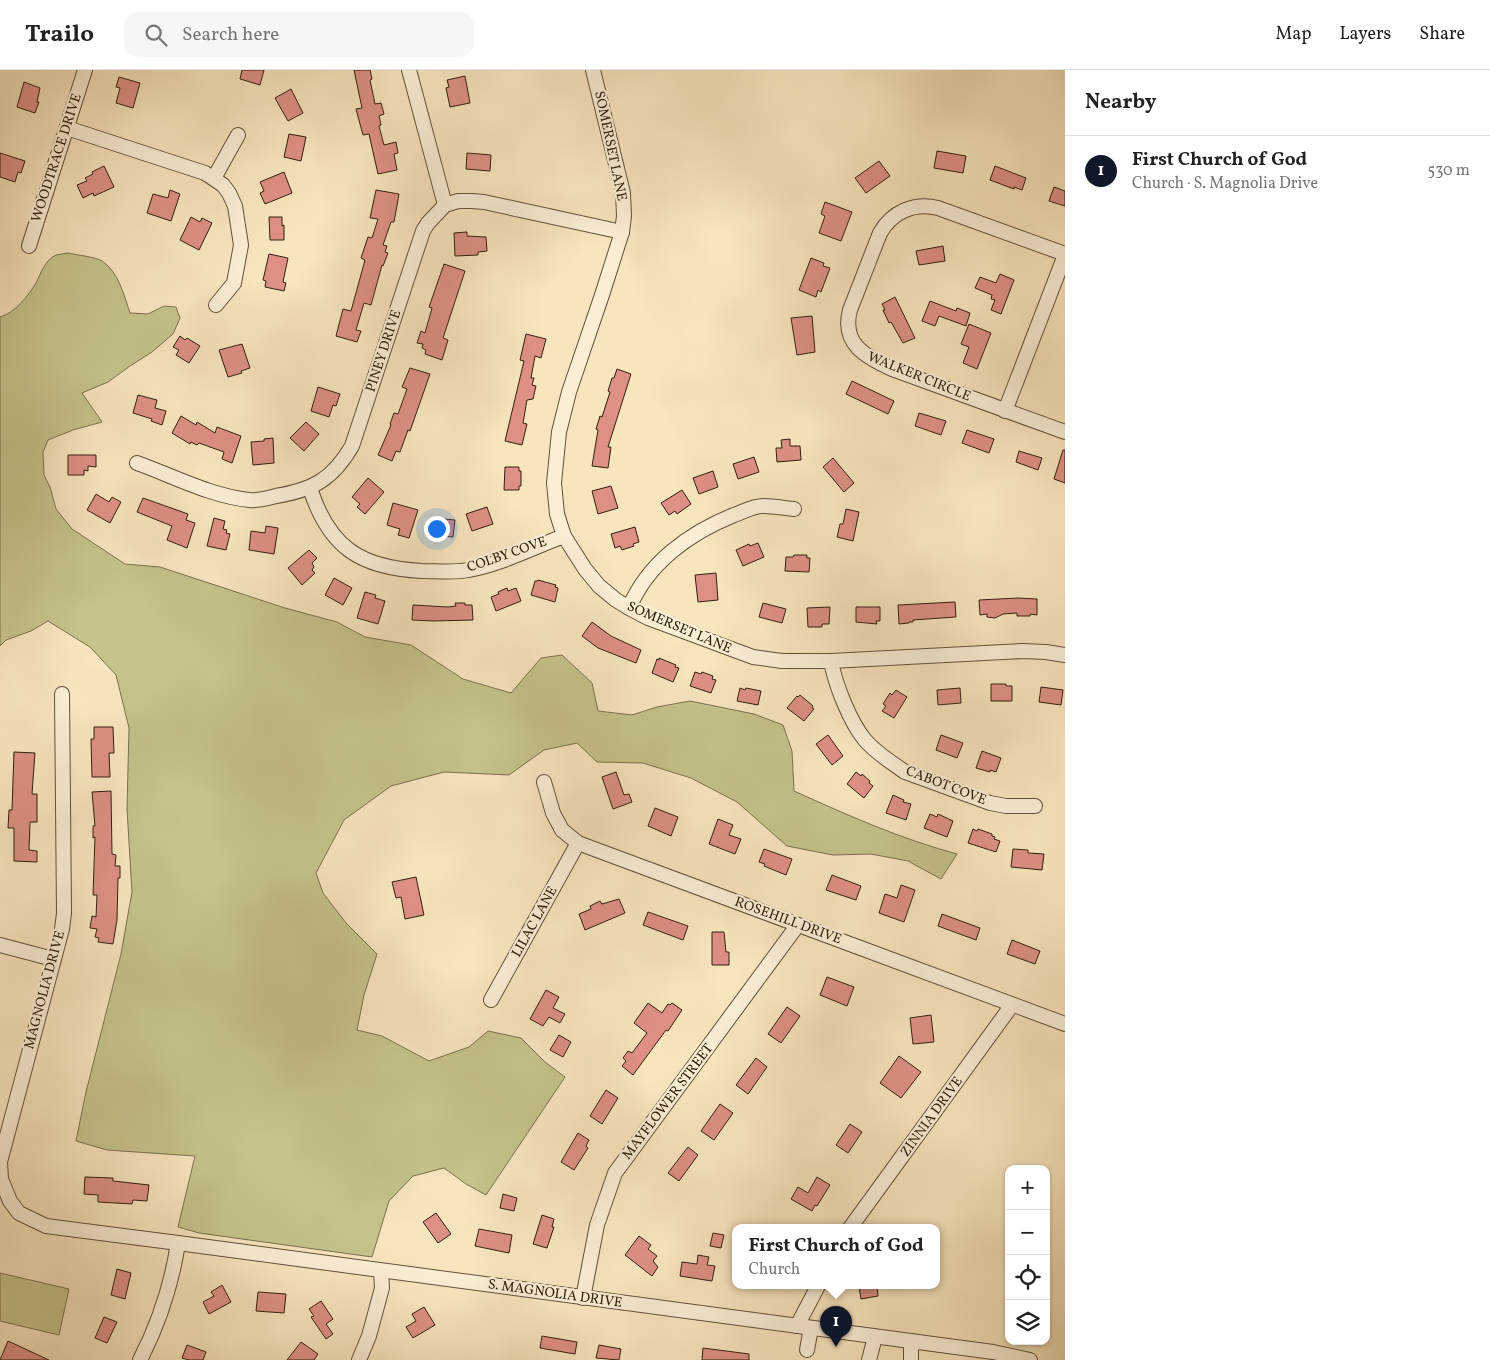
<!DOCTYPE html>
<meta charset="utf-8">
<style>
body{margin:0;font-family:Vollkorn,serif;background:#f6f6f6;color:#222}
.controls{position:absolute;right:15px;bottom:15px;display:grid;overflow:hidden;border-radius:10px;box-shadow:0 1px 4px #0004}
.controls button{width:45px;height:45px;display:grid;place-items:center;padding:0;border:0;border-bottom:1px solid #e0e0e0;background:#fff;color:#222;font:25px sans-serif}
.you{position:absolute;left:436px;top:458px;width:18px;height:18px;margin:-12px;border:4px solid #fff;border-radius:50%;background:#1a73e8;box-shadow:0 0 0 8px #1a73e833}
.badge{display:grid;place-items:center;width:32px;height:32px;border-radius:50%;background:#111827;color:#fff;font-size:16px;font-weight:700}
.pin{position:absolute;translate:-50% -41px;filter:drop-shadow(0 1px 2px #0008)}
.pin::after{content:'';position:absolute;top:26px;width:18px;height:15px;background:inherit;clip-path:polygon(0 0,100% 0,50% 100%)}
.popup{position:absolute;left:732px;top:1154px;width:208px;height:65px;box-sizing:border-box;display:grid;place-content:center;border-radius:10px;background:#fff;filter:drop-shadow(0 1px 4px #0005);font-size:16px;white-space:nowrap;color:#767676}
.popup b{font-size:19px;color:#222}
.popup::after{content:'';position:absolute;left:50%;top:100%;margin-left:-10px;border:10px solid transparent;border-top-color:#fff}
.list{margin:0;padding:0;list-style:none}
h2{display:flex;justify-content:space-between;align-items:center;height:65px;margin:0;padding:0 20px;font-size:21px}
h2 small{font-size:16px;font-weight:400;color:#767676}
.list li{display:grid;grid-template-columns:32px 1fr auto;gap:15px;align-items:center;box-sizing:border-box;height:70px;padding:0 20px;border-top:1px solid #e0e0e0}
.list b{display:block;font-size:19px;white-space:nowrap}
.list p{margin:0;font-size:16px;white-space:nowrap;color:#767676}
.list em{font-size:16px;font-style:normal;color:#767676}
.icon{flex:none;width:28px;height:28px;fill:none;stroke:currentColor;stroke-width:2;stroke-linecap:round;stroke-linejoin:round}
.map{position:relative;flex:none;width:1065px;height:1290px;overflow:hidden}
header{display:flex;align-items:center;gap:30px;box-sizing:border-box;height:70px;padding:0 25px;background:#fff;border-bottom:1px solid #e0e0e0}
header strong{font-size:24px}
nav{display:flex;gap:28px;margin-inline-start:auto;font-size:18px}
.search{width:350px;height:45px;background:#f6f6f6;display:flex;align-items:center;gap:12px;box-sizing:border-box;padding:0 18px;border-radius:15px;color:#767676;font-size:19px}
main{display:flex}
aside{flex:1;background:#fff}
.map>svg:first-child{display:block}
.green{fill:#c5c28c;stroke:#7a714c}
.building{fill:#de9084;stroke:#30200b}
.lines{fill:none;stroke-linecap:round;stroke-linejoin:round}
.minor-casing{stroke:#625138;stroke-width:16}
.minor{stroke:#faeed5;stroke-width:14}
.labels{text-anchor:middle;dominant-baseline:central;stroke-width:4.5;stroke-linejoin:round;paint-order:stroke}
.street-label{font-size:14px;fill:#30200b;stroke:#faeed5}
</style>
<header>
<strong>Trailo</strong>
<div class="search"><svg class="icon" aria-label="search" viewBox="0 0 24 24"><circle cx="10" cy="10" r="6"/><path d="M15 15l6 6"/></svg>Search here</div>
<nav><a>Map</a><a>Layers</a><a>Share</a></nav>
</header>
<main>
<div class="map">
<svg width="1065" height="1290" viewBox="0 0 1065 1290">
<rect width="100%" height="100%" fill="#f7e5be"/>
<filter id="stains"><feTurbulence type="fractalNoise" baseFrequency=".004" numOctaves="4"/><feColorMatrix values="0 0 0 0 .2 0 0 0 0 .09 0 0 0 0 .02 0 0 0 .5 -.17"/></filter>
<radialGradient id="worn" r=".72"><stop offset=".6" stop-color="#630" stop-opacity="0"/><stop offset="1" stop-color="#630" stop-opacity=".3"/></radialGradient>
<g class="green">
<path d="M68 183C76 185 96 187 102 191 119 202 124 226 130 243L148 244 164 236 176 237 180 248 173 264 152 282 130 296 108 312 82 323 102 352 73 360 48 370 43 382 44 405 50 417 56 439 72 459 125 494 160 497 285 538 337 552 365 567 411 575 463 609 511 623 541 588 562 585 592 613 598 641 632 645 657 637 690 631 754 644 783 655 792 681 794 721C847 745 901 769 957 784L941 809 908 791 871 784 833 785 787 776 737 732 691 708 643 693 597 692 577 673 544 680 509 705 444 702 391 716 344 750 316 803 323 823 346 853 377 884 364 925 357 960 382 966 429 991 469 977 488 961 521 968 545 992 565 1007 486 1125 466 1114 444 1098 413 1106 389 1131 372 1187 199 1163 178 1157 195 1086 107 1080 76 1071 86 1022 121 884 132 822 127 739 129 658 116 605 90 577 48 551 31 561 6 570 0 576V247C15 243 28 226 36 213 41 203 45 190 56 185 60 184 64 184 68 183Z"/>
<path d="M0 1203 69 1219 59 1265 0 1251Z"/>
</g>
<g class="building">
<path d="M242 0H264L260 15 240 9Z"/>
<path d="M354 0H370L372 9 370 10 375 34 381 33 384 44 379 46 381 55 379 56 384 75 396 72 398 83 394 84 397 100 378 104 369 64 363 65 356 39 362 38Z"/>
<path d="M465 6 470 33 450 37 446 18 449 17 447 10Z"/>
<path d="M119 7 140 13 133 38 116 33 120 18 116 17Z"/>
<path d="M24 12 40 18 37 32H39L35 43 17 37Z"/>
<path d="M291 19 303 43 288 51 275 28Z"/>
<path d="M289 64 306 67 301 91 284 87Z"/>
<path d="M937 81 966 86 963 103 934 98Z"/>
<path d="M0 83 25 91 21 103 18 102 15 112 0 107Z"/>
<path d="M467 83 491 85 490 101 466 99Z"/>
<path d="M879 91 890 106 866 123 855 108Z"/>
<path d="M104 96 114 117 94 126 93 123 83 128 77 115 87 111 85 108 93 104 92 102Z"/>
<path d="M995 96 1026 108 1022 120 1014 117V119L990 110Z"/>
<path d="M284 102 292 123 265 134 260 123 264 121 260 112Z"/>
<path d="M1054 117 1065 121V136L1049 131Z"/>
<path d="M170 120 180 124 171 151 147 143 153 124 168 128Z"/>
<path d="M376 120 399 124 394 152H391L383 175 387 176 385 182 388 183 383 196 382 195 371 235 364 233 356 260 361 261 357 272 336 266 343 239 351 241 365 190 361 188 368 167 372 168 378 149 370 148Z"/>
<path d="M825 132 852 142 841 171 819 163 825 146 821 144Z"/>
<path d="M191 147 200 152 202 148 212 153 199 180 180 170Z"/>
<path d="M269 147H282V156L284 155V170H270Z"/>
<path d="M467 162V166L486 167 487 181 478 182V185L455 186 454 163Z"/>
<path d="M943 176 945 191 919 195 916 181Z"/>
<path d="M269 184 288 188 283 212 286 213 284 221 265 217 266 211 263 210Z"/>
<path d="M811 188 824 193 823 196 830 198 821 222 818 220 816 227 799 220Z"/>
<path d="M444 194 465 201 443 268 448 270 442 290 425 284 426 280 422 278 423 274 417 273 421 261 425 263 432 238 429 237Z"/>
<path d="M1000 204 1014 210 1001 244 991 240 995 230 991 229 992 225 975 218 980 207 996 213Z"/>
<path d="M895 227 915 268 903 273 891 252 889 253 883 240H885L882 234Z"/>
<path d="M930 231 956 241 957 238 970 243 966 256 939 246 935 256 922 251Z"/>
<path d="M812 246 815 282 797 285 791 248Z"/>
<path d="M969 254 991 263 977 299 963 293 969 277 961 274Z"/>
<path d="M526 264 546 269 541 288 535 286 531 308H534L532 315 536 316 533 329 527 330 523 353 527 354 522 375 505 371 524 291 520 290Z"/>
<path d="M180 266 185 270 187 268 200 276 189 293 176 285 179 280 173 277Z"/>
<path d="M242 274 250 298 241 301 242 303 228 307 219 280Z"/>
<path d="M410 298 430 304 410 361 408 360 400 382 396 381 392 391 378 385 391 355 390 354 394 343 398 344 407 319 402 317Z"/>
<path d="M617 299 631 304 608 377H611L608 398 592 396 598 360 596 359 600 346 602 347 610 322 608 321 612 308H614Z"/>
<path d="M852 311 894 331 888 344 846 324Z"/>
<path d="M318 317 340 324 336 336 333 335 329 347 311 341Z"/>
<path d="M138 325 157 330 155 338 166 341 162 355 151 351 152 349 133 343Z"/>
<path d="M919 343 946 351 941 365 915 356Z"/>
<path d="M181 346 196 355 197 352 215 363 217 357 241 366 232 393 222 389 224 382 199 373 197 375 191 372 190 374 172 363Z"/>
<path d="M306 352 319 364 304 381 290 368Z"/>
<path d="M967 360 994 369 989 383 962 373Z"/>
<path d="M273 368 274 393 253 395 251 372 264 371V369Z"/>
<path d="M790 369V376H800L801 390 777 392 776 378H782L781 370Z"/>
<path d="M1063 380H1065V413L1054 409Z"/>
<path d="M1019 381 1042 388 1038 400 1016 392Z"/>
<path d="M68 385H96V397L88 396V401L84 400V405H68Z"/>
<path d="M754 387 759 402 738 409 733 394Z"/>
<path d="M833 388 854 413 844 422 823 397Z"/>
<path d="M505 397H519V401H521V416H519V420H504Z"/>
<path d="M713 401 718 417 699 424 693 408Z"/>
<path d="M368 408 384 422 365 444 357 437 360 434 352 427Z"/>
<path d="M611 416 618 438 598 444 592 421Z"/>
<path d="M682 420 691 434 677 444 675 441 669 445 661 433Z"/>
<path d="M96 424 109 432 112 427 121 432 110 453 87 440Z"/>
<path d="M143 428 188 444 186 450 195 453 187 478 167 470 172 456 137 442Z"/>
<path d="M393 433 418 440 409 468 398 465 400 459 387 455Z"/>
<path d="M487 437 493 454 472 461 466 444Z"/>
<path d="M846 439 859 442 853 471 837 467 840 454H843Z"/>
<path d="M214 448 225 451 223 459 227 460 226 463 230 464 226 480 207 476Z"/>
<path d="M433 448 455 450 453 467 438 466V463L432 462Z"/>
<path d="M266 456 278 458 274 484 249 480 251 461 265 463Z"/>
<path d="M635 457 639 472 633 474 634 476 622 480 620 476 615 478 611 464Z"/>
<path d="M758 473 764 487 743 496 736 480 749 474 750 476Z"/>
<path d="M309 480 317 488 312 493 314 497 312 500 315 503 302 515 288 498Z"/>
<path d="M794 485H807V488H810L809 502 785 501 786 487H793Z"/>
<path d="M716 503 718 530 698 532 695 505Z"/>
<path d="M334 508 352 518 343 535 325 525Z"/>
<path d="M538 510 556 515 555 517 558 518 555 532 531 525 535 511H537Z"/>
<path d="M507 518 508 521 516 518 521 531 496 541 491 527 499 524 498 522Z"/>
<path d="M365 522 376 525 375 528 385 531 378 554 357 548Z"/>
<path d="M1018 528 1037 529V545L1030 544V546H1017V543L1003 544 995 548 987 547V544L980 545 979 530Z"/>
<path d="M955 532 956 547 913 550V552H909V553L899 554 898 535Z"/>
<path d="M455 533H465V535H472L473 550 434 551 412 550 413 535 448 537 456 536Z"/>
<path d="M763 533 786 539 782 553 759 547Z"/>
<path d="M830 537 829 554H822V557H808L807 538Z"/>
<path d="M856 537H880V551H876L877 554 856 552Z"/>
<path d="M592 552 611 566 641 580 636 593 598 578 582 566Z"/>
<path d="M659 588 676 595 675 597 679 598 673 612 652 603 657 589 659 590Z"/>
<path d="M695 602 701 604 702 602 713 606 712 609 716 610 711 623 690 616Z"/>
<path d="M991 614H1006V616H1012V631H991Z"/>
<path d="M1041 617 1063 620 1061 635 1039 632Z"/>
<path d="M740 618 745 620 746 618 761 621 758 635 737 631Z"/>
<path d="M960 618 961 633 938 635 937 620Z"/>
<path d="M896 620 907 627 894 648 882 641 886 636 883 634 890 623 892 625Z"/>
<path d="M800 625 813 636 812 638 814 639 804 651 787 638 797 626 798 627Z"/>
<path d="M94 657H113L114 683H109L110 707H92L91 669H94Z"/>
<path d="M828 665 843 686 832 695 816 674Z"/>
<path d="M941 665 963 673 957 688 936 680Z"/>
<path d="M982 681 1001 688 996 702 990 700V702L976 698Z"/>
<path d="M14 682 35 683 32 724H37V752H30L29 780 37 781V792L14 791V758H8L9 740H12Z"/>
<path d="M616 702 624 725 629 724 632 732 613 739 602 707Z"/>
<path d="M856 702 861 706 862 704 870 711 869 713 873 716 864 728 847 714Z"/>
<path d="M111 721 112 784 116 785 115 796H120V808H118L117 850 113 874 98 872 99 868 95 867 97 859 90 858 92 846 96 847 97 825H93L95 767 93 768V756H95L92 722Z"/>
<path d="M893 725 904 730 903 732 911 734 906 750 886 743Z"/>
<path d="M655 738 678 747 671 766 648 756Z"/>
<path d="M930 744 937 747 938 744 953 751 947 767 924 758Z"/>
<path d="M718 749 733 755 729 765 741 769 735 784 709 774Z"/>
<path d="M973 759 977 761 978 759 992 764V766L995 767 994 769 1000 771 996 782 968 773Z"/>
<path d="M764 779 792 789 786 805 764 796 765 794 759 792Z"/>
<path d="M1013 779 1028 780V783L1044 784 1042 800 1011 797Z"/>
<path d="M832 805 861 816 856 830 826 820Z"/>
<path d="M416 807 424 845 405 849 401 827 396 828 392 812Z"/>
<path d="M901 815 915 820 904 852 879 843 885 824 897 828Z"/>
<path d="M619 829 625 843 585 860 579 844 591 839 590 836 600 831 602 834Z"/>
<path d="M648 842 688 856 683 870 643 855Z"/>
<path d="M942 844 980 858 976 870 938 856Z"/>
<path d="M712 862H724L726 882H729V895H712Z"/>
<path d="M1012 870 1040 881 1035 894 1007 884Z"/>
<path d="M827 907 854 917 847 936 820 925Z"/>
<path d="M546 920 559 927 553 938 565 944 560 953 549 947 543 956 530 949Z"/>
<path d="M648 933 662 943 668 934 670 935 672 933 682 940 668 961 666 960 633 1005 622 996 626 991 623 988 628 981 632 983 647 963 634 953Z"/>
<path d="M787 937 800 946 781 973 768 964Z"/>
<path d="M931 945 934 972 913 974 910 948Z"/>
<path d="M559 965 571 972 563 987 550 980Z"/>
<path d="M899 986 921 1002 901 1028 880 1013Z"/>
<path d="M756 988 767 997 748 1024 736 1015Z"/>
<path d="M606 1020 618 1028 602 1054 590 1046Z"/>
<path d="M720 1034 733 1043 714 1070 701 1061Z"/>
<path d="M850 1054 862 1062 848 1083 836 1075Z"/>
<path d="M578 1063 589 1070 586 1076 588 1078 574 1100 561 1092Z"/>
<path d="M688 1077 698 1085 679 1111 668 1103Z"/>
<path d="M85 1107 113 1108V1111L149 1115 147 1131 133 1130 132 1134 98 1132V1125L84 1124Z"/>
<path d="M817 1107 830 1115 817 1136 815 1135 812 1141 791 1129 798 1117 808 1123Z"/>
<path d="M503 1124 517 1128 514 1141 500 1138Z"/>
<path d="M436 1143 451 1164 438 1173 423 1152Z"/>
<path d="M542 1145 554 1149 552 1157H554L547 1178 533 1174Z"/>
<path d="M479 1159 512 1165 509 1183 475 1176Z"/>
<path d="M713 1163 724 1165 721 1178 710 1176Z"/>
<path d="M639 1166 651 1175 648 1179 657 1186 653 1191 658 1197 652 1206 625 1185Z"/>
<path d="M698 1185 709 1187 707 1195 715 1196 712 1211 680 1206 682 1192 697 1194Z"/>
<path d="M117 1199 131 1203 125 1229 111 1225Z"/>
<path d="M222 1215 231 1232 209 1244 203 1232 214 1226 211 1222Z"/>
<path d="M859 1216H877L878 1226 861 1229Z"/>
<path d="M258 1222 286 1224 284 1243 256 1241Z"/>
<path d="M321 1231 333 1249 326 1254 333 1264 326 1269 311 1247 314 1246 309 1239Z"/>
<path d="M424 1237 435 1255 413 1268 406 1257 416 1251 412 1244Z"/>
<path d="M104 1247 117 1252 107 1273 95 1268Z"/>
<path d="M542 1266 577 1272 575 1284 540 1278Z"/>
<path d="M8 1271 49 1290H0Z"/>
<path d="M301 1272 318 1284 314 1290H287Z"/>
<path d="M187 1275 206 1282 203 1290H189L182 1288Z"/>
<path d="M599 1275 621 1279 619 1290 596 1288Z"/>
<path d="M703 1278 749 1284V1290H702Z"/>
</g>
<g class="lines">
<defs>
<g id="minor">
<path d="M409 0 445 135"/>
<path d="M593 0 623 123 624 146 622 162 602 225 569 322 559 362 554 413 557 444 564 466 585 499 599 516 616 530 629 538 648 548 753 587 782 591H831L1023 581 1046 582 1065 585"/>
<path d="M67 58 205 103 223 115 229 123 235 136 241 175 234 213 216 235"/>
<path d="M214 108 238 65"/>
<path d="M29 176 85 0"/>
<path d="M1065 184 938 138C914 132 892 142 880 163L850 240C841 274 866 287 892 299L1065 362"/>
<path d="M1005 341 1065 185"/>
<path d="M137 393C173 406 211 426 249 430 258 431 268 428 276 426 313 420 333 409 352 376L423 161 428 153 445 135 458 131H472L484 132 622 162"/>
<path d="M310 418C329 478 361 498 422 501 437 501 452 503 468 500 499 495 534 477 564 466"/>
<path d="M629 538C648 493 689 463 734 445 743 442 753 436 763 436 773 436 784 438 794 439"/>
<path d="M831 591C835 614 850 652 865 670 876 683 891 692 905 702L990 733 1006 736H1035"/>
<path d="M62 624 64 843 62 859 0 1092 1 1109 10 1131 19 1143 46 1156 178 1173 993 1282 1030 1290"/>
<path d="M544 712 553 743 562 760 578 773 1065 954"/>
<path d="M0 875 53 889"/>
<path d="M491 930 578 773"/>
<path d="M850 1158 1012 935"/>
<path d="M583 1228 597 1155 615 1103 797 856"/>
<path d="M797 1256 818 1216"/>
<path d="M911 1271V1290"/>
<path d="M807 1280 811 1258"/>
<path d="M140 1290C159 1253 172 1213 178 1173"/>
<path d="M359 1290 369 1266 382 1218 381 1201"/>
<path d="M869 1290 875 1267"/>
</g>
</defs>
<use href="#minor" class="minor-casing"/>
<use href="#minor" class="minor"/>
</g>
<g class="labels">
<g class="street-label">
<text transform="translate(610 76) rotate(78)">SOMERSET LANE</text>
<text transform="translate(57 88) rotate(-72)">WOODTRACE DRIVE</text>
<text transform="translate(384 281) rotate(-72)">PINEY DRIVE</text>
<text transform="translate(919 307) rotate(22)">WALKER CIRCLE</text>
<text transform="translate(507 485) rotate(-19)">COLBY COVE</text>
<text transform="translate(679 558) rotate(23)">SOMERSET LANE</text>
<text transform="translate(946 716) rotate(21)">CABOT COVE</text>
<text transform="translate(788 851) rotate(20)">ROSEHILL DRIVE</text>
<text transform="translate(535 852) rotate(-61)">LILAC LANE</text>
<text transform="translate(45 920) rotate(-75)">MAGNOLIA DRIVE</text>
<text transform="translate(668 1032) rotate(-53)">MAYFLOWER STREET</text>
<text transform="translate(932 1047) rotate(-54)">ZINNIA DRIVE</text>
<text transform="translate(555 1224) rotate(8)">S. MAGNOLIA DRIVE</text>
</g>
</g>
<rect width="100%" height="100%" filter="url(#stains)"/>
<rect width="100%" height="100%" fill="url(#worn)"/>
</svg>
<div class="controls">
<button>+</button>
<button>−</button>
<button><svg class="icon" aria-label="locate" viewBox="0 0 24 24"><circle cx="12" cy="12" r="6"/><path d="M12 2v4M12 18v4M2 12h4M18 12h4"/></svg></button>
<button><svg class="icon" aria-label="layers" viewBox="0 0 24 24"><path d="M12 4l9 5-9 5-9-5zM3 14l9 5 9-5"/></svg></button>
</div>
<div class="you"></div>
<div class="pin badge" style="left:836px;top:1277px">1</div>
<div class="popup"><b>First Church of God</b>Church</div>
</div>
<aside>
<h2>Nearby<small></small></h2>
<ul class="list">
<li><span class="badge">1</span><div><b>First Church of God</b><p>Church · S. Magnolia Drive</p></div><em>530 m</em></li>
</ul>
</aside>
</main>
